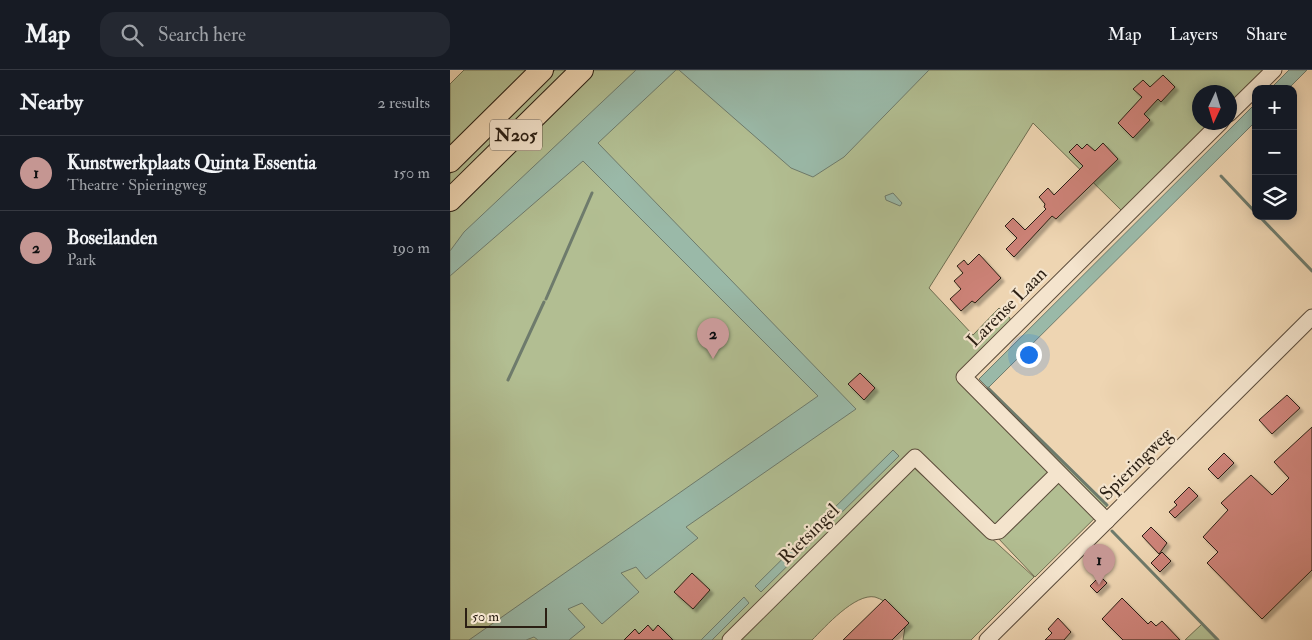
<!DOCTYPE html>
<meta charset="utf-8">
<style>
body{margin:0;font-family:"IM FELL Double Pica",serif;background:#242831;color:#f1f3f6}
.controls{position:absolute;right:15px;top:15px;display:grid;overflow:hidden;border-radius:10px;box-shadow:0 2px 12px #0003}
.controls button{width:45px;height:45px;display:grid;place-items:center;padding:0;border:0;border-bottom:1px solid #363941;background:#171b24;color:#f1f3f6;font:25px sans-serif}
.compass{position:absolute;left:742px;top:15px;width:45px;height:45px;border-radius:50%;background:#171b24;box-shadow:0 2px 12px #0003;rotate:184deg}
.scale{position:absolute;left:15px;bottom:12px;width:82px;box-sizing:border-box;padding-left:5px;border:2px solid #2b1f13;border-top:0;font-size:14px;line-height:18px;white-space:nowrap;color:#2b1f13;-webkit-text-stroke:4px #f4e4cd;paint-order:stroke}
.you{position:absolute;left:578px;top:284px;width:18px;height:18px;margin:-12px;border:4px solid #fff;border-radius:50%;background:#1a73e8;box-shadow:0 0 0 8px #1a73e833}
.badge{display:grid;place-items:center;width:32px;height:32px;border-radius:50%;background:#c59692;color:#111;font-size:16px;font-weight:700}
.pin{position:absolute;translate:-50% -41px;filter:drop-shadow(0 1px 2px #0008)}
.pin::after{content:'';position:absolute;top:26px;width:18px;height:15px;background:inherit;clip-path:polygon(0 0,100% 0,50% 100%)}
.list{margin:0;padding:0;list-style:none}
h2{display:flex;justify-content:space-between;align-items:center;height:65px;margin:0;padding:0 20px;font-size:21px}
h2 small{font-size:16px;font-weight:400;color:#9ea1a6}
.list li{display:grid;grid-template-columns:32px 1fr auto;gap:15px;align-items:center;box-sizing:border-box;height:75px;padding:0 20px;border-top:1px solid #363941}
.list b{display:block;font-size:19px;white-space:nowrap}
.list p{margin:0;font-size:16px;white-space:nowrap;color:#9ea1a6}
.list em{font-size:16px;font-style:normal;color:#9ea1a6}
.icon{flex:none;width:28px;height:28px;fill:none;stroke:currentColor;stroke-width:2;stroke-linecap:round;stroke-linejoin:round}
.map{position:relative;flex:none;width:862px;height:570px;overflow:hidden}
header{display:flex;align-items:center;gap:30px;box-sizing:border-box;height:70px;padding:0 25px;background:#171b24;border-bottom:1px solid #363941}
header strong{font-size:24px}
nav{display:flex;gap:28px;margin-inline-start:auto;font-size:18px}
.search{width:350px;height:45px;background:#242831;display:flex;align-items:center;gap:12px;box-sizing:border-box;padding:0 18px;border-radius:15px;color:#9ea1a6;font-size:19px}
main{display:flex}
aside{flex:1;background:#171b24}
.map>svg:first-child{display:block}
.green{fill:#b2be92;stroke:#6e6e52}
.water{fill:#9ab9a8;stroke:#6e7b6c}
.lines{fill:none;stroke-linecap:round;stroke-linejoin:round}
.stream{stroke:#6e7b6c;stroke-width:3}
.building{fill:#ce8379;stroke:#2b1f13;filter:url(#shadow)}
.minor-casing{stroke:#5c4c3b;stroke-width:17}
.highway-casing{stroke:#2b1f13;stroke-width:24}
.minor{stroke:#f4e4cd;stroke-width:15}
.highway{stroke:#eed5b2;stroke-width:22}
.labels{text-anchor:middle;dominant-baseline:central;stroke-width:4.5;stroke-linejoin:round;paint-order:stroke}
.shield{fill:#f4e4cd;stroke:#675a4b;stroke-width:1}
.shield-label{font-size:18px;font-weight:bold;fill:#2b1f13}
.street-label{font-size:19px;fill:#2b1f13;stroke:#f4e4cd}
</style>
<header>
<strong>Map</strong>
<div class="search"><svg class="icon" aria-label="search" viewBox="0 0 24 24"><circle cx="10" cy="10" r="6"/><path d="M15 15l6 6"/></svg>Search here</div>
<nav><a>Map</a><a>Layers</a><a>Share</a></nav>
</header>
<main>
<aside>
<h2>Nearby<small>2 results</small></h2>
<ul class="list">
<li><span class="badge">1</span><div><b>Kunstwerkplaats Quinta Essentia</b><p>Theatre · Spieringweg</p></div><em>150 m</em></li>
<li><span class="badge">2</span><div><b>Boseilanden</b><p>Park</p></div><em>190 m</em></li>
</ul>
</aside>
<div class="map">
<svg width="862" height="570" viewBox="0 0 862 570">
<defs>
<filter id="shadow"><feDropShadow dx="3.5" dy="3.5" stdDeviation="1" flood-color="#0004"/></filter>
</defs>
<rect width="100%" height="100%" fill="#eed5b2"/>
<filter id="stains"><feTurbulence type="fractalNoise" baseFrequency=".004" numOctaves="4"/><feColorMatrix values="0 0 0 0 .2 0 0 0 0 .09 0 0 0 0 .02 0 0 0 .5 -.17"/></filter>
<radialGradient id="worn" r=".72"><stop offset=".6" stop-color="#630" stop-opacity="0"/><stop offset="1" stop-color="#630" stop-opacity=".3"/></radialGradient>
<g class="green">
<path d="M14 0H82L0 82V14Z"/>
<path d="M105 0H122L0 124V104Z"/>
<path d="M140 0H817L780 37 779 22H749V52L764 53 673 142 583 53 479 218 523 265 549 238 560 248V255L516 299 657 436 585 507 471 387 281 570H0V134Z"/>
<path d="M463 397 584 507 521 570H453L456 551C447 542 438 531 425 527 405 523 375 557 362 570H287Z"/>
<path d="M752 554 768 570H735Z"/>
</g>
<g class="water">
<path d="M186 0H226L148 73 406 339 236 457 248 468 196 509 186 497 171 503 189 522 152 554 132 533 118 539 135 557 119 570H88L84 567 76 570H19L368 326 133 91 0 206V181L14 162Z"/>
<path d="M229 0H479L394 87 363 107 341 98Z"/>
<path d="M839 0H857L838 19H820Z"/>
<path d="M806 33V51L538 318 529 309Z"/>
<path d="M443 123 452 133 450 136 436 130 435 126Z"/>
<path d="M443 380 449 386 311 522 305 516Z"/>
<path d="M294 527 299 533 262 570H251Z"/>
</g>
<g class="lines">
<g class="stream">
<path d="M771 106 806 143"/>
<path d="M809 146 862 201"/>
<path d="M96 229 142 123"/>
<path d="M58 310 94 232"/>
<path d="M538 318 657 435"/>
<path d="M662 461 768 570"/>
</g>
</g>
<g class="building">
<path d="M713 5 725 17 711 32 708 29 694 44 700 50 683 68 668 53 692 27 683 19 693 10 700 17Z"/>
<path d="M653 73 668 89 606 149 602 146 564 187 556 179 567 168 555 156 563 148 575 160 596 139 594 137 595 134 589 127 598 118 604 125 633 96 619 82 627 74 632 79 637 74 645 81Z"/>
<path d="M529 184 551 208 525 233 522 231 511 241 500 229 511 219 504 211 513 203 507 196 514 190 518 195Z"/>
<path d="M410 303 425 318 414 330 398 314Z"/>
<path d="M837 325 850 338 822 364 809 350Z"/>
<path d="M862 357V500L812 549 757 493 768 482 753 467 778 440 771 433 801 405 822 425 839 408 824 392Z"/>
<path d="M774 383 784 393 768 409 758 399Z"/>
<path d="M739 417 748 426 725 448 719 442 727 435 724 432Z"/>
<path d="M701 457 717 473 709 484 692 466Z"/>
<path d="M712 482 721 491 710 502 701 493Z"/>
<path d="M242 503 260 520 243 539 224 522Z"/>
<path d="M650 506 657 513 647 523 640 516Z"/>
<path d="M672 528 698 554 701 551 706 556 712 551 730 570H673L652 549Z"/>
<path d="M435 529 459 553 442 570H393Z"/>
<path d="M608 548 621 562 614 570H595L602 563 598 559Z"/>
<path d="M198 555 203 561 208 555 223 570H174L185 559 189 564Z"/>
</g>
<g class="lines">
<defs>
<g id="minor">
<path d="M779 44 824 0"/>
<path d="M657 451 514 307 771 52"/>
<path d="M280 570 465 387 542 462 549 461 608 403"/>
<path d="M537 570 862 247"/>
</g>
<g id="highway">
<path d="M0 91 92 0"/>
<path d="M0 130 132 0"/>
</g>
</defs>
<use href="#minor" class="minor-casing"/>
<use href="#highway" class="highway-casing"/>
<use href="#minor" class="minor"/>
<use href="#highway" class="highway"/>
</g>
<g class="labels">
<rect class="shield" x="40" y="49.5" width="52" height="31" rx="4"/>
<g class="shield-label">
<text x="66" y="65">N205</text>
</g>
<g class="street-label">
<text transform="translate(557 237) rotate(-45)">Larense Laan</text>
<text transform="translate(686 394) rotate(-45)">Spieringweg</text>
<text transform="translate(359 464) rotate(-45)">Rietsingel</text>
</g>
</g>
<rect width="100%" height="100%" filter="url(#stains)"/>
<rect width="100%" height="100%" fill="url(#worn)"/>
</svg>
<div class="controls">
<button>+</button>
<button>−</button>
<button><svg class="icon" aria-label="layers" viewBox="0 0 24 24"><path d="M12 4l9 5-9 5-9-5zM3 14l9 5 9-5"/></svg></button>
</div>
<svg class="compass" viewBox="-18 -18 36 36"><path d="M0-13l5 13h-10z" fill="#e53935"/><path d="M0 13l5-13h-10z" fill="#9ea1a6"/></svg>
<div class="scale">50 m</div>
<div class="you"></div>
<div class="pin badge" style="left:649px;top:515px">1</div>
<div class="pin badge" style="left:263px;top:289px">2</div>
</div>
</main>
